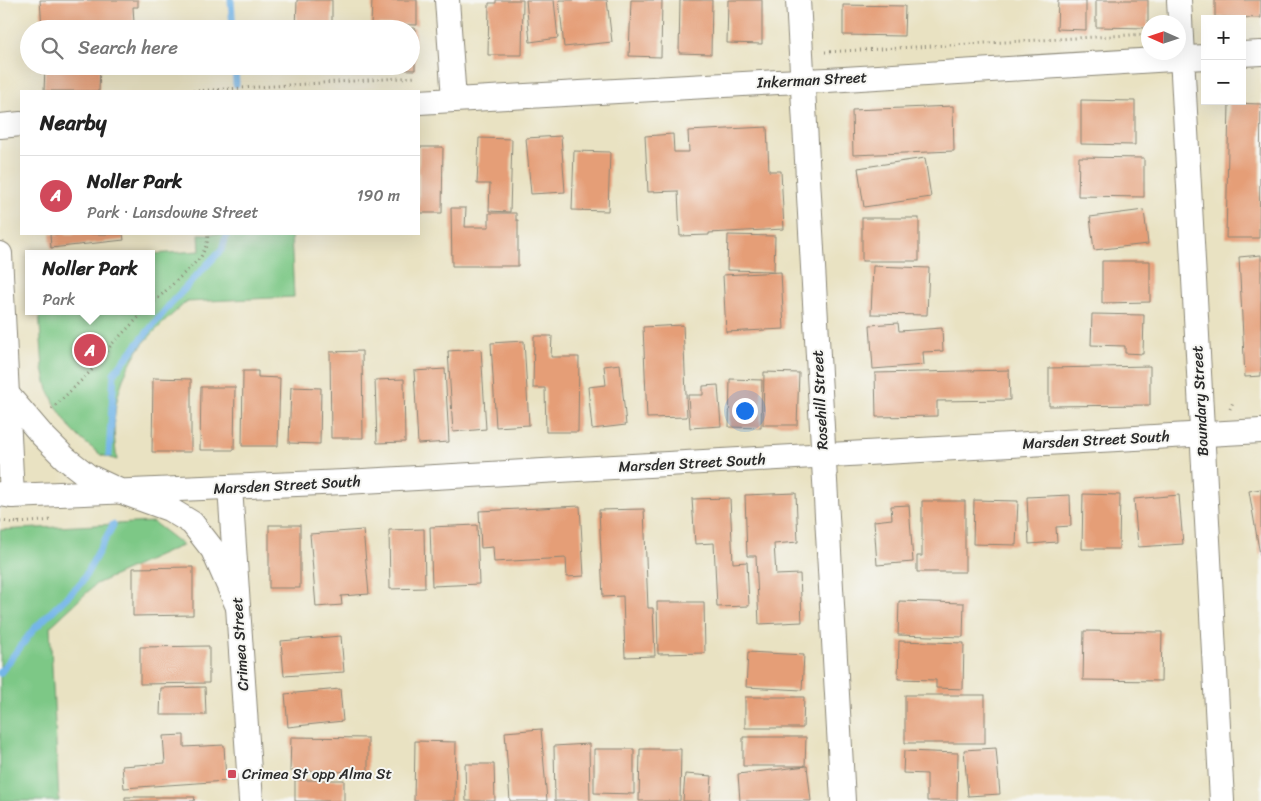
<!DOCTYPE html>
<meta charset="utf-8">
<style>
body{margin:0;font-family:Sriracha,sans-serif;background:#f6f6f6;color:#222}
.controls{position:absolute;right:15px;top:15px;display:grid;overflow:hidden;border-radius:0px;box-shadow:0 5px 20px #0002}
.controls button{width:45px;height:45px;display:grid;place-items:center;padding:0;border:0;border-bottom:1px solid #e0e0e0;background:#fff;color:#222;font:25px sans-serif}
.compass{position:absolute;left:1141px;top:15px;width:45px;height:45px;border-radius:50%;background:#fff;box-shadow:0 5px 20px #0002;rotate:273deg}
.you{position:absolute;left:744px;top:410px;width:18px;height:18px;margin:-12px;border:4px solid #fff;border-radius:50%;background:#1a73e8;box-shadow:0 0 0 8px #1a73e833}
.badge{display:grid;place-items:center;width:32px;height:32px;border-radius:50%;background:#d1495b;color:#fff;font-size:16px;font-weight:700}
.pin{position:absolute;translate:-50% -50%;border:2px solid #fff;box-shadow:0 1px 5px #0006}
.popup{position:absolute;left:25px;top:250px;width:130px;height:65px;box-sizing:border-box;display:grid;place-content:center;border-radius:0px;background:#fff;filter:drop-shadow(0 1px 4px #0005);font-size:16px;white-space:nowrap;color:#767676}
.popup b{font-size:19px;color:#222}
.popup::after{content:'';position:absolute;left:50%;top:100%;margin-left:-10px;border:10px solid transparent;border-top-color:#fff}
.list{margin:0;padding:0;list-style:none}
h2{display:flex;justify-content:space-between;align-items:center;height:65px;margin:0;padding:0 20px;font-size:21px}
h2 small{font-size:16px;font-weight:400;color:#767676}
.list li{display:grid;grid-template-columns:32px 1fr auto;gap:15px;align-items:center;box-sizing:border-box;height:80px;padding:0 20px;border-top:1px solid #e0e0e0}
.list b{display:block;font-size:19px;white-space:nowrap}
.list p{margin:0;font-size:16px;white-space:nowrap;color:#767676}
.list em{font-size:16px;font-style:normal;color:#767676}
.icon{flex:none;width:28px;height:28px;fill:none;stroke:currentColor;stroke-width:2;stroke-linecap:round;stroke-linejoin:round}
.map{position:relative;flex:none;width:1261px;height:801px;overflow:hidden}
.search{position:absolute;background:#fff;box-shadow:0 5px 20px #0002;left:20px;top:20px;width:400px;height:55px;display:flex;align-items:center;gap:12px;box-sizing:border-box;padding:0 18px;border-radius:28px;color:#767676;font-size:19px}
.panel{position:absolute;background:#fff;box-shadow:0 5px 20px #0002;left:20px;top:90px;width:400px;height:145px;border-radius:0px}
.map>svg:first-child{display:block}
.green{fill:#7dc886;stroke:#547a58}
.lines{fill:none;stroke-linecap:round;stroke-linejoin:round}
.stream{stroke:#75b6e9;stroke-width:7}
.building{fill:#e59e77}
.minor-casing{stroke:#8a8676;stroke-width:26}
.path{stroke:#8a8676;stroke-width:3;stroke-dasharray:1 4;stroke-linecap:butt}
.minor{stroke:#fff;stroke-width:24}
.poi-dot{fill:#d1495b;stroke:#f6f6f2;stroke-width:2}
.labels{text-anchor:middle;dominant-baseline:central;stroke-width:4;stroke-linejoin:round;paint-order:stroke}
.street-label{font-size:15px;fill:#2b2b2b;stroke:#f6f6f2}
.poi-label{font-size:15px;fill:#2b2b2b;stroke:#f6f6f2;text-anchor:start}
</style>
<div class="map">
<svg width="1261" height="801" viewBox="0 0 1261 801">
<rect width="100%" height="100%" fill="#f6f6f2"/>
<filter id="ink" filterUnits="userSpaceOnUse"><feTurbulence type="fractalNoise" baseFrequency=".02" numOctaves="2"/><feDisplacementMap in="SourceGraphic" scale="10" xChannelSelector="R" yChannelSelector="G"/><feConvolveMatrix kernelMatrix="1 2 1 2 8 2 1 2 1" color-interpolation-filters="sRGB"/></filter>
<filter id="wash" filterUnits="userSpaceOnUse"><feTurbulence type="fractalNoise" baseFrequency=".0096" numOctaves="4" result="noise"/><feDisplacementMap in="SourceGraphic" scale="20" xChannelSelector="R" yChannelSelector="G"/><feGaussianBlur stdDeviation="1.12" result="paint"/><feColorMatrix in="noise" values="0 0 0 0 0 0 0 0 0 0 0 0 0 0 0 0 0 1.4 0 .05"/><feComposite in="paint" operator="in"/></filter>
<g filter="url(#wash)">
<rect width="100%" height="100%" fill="#e9e2c2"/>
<g class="green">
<path d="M199 234H291L294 297 186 302C168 319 141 341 131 362 123 376 116 398 115 414 113 429 115 445 117 460L101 455 82 440 72 430 57 408 48 390 43 369 39 311H151V254L200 251Z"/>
<path d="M153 522 183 545 96 584 50 627 59 801H0V530Z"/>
</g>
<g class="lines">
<g class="stream">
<path d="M231 0 233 29"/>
<path d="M235 66 236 84"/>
<path d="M109 454 114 373 172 302 222 249 227 234"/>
<path d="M0 673 34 629 82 582 113 525"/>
</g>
</g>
<g id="blocks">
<g class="building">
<path d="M40 0H138V7H133L134 23 42 28Z"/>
<path d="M297 0H332V29H296Z"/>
<path d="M372 0H417V25L371 24Z"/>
<path d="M496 0H523L522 55H488L489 3H496Z"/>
<path d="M526 0H554L558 38 530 42Z"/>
<path d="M559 0H607L612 42 564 47Z"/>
<path d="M631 0H662L661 57 629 56Z"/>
<path d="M680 0H712L711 54 679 53Z"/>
<path d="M728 0H762V44L727 43Z"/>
<path d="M1058 0H1086V30L1057 29Z"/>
<path d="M1096 0H1148V28L1096 27Z"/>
<path d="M1215 0H1261V18L1215 17Z"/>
<path d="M843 5 905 6 904 36 843 35Z"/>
<path d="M411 28H415V70L375 69V66H411Z"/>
<path d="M45 66H100L99 91H44Z"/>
<path d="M1081 100 1135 101V145L1081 144Z"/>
<path d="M1229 103 1261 104 1259 238H1226Z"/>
<path d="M953 106 954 151 853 155 852 110Z"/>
<path d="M767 127 769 171H781L784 229 709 233V235L680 236 678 191 648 192 645 136 673 134 674 152H689L688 131Z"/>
<path d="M561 136 565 192 531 194 526 138Z"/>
<path d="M479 138 512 139 510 212 489 211 490 184H477Z"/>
<path d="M419 147H443L442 213H419Z"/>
<path d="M574 151 610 152 608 211 572 210Z"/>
<path d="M1079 157 1144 158V197L1078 196Z"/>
<path d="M925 158 931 197 864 207 858 168Z"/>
<path d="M451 208H466L465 227H489V213H516V220H518V266H452Z"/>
<path d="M1144 210 1148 244 1094 250 1090 217Z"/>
<rect x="862" y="218" width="57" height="43"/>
<path d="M50 234H123L124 240 51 248Z"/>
<path d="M728 235 775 236 774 271 727 270Z"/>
<path d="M1261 255V376L1245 377 1239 257Z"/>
<path d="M1102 261H1150V302L1102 303Z"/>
<path d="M873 266 929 268 927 315 871 314Z"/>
<path d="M781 272 784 329 726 332 723 275Z"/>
<path d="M1092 314 1144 315 1143 354 1125 353V346L1091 345Z"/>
<path d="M898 323 899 331 942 328 943 351 923 352 924 365 873 369 870 325Z"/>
<path d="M683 325 687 417 647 418 643 327Z"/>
<path d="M534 336H552L551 357H579L578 432H546L545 388H533Z"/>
<path d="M524 341 529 425 496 427 491 343Z"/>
<path d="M481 349 486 429 453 432 448 351Z"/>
<path d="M362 351 363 438H331L330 352Z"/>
<path d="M620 364 626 425 592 429 588 387 606 385 604 366Z"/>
<path d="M1150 366V405L1049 406V368Z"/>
<path d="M445 369 449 442 418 444 414 371Z"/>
<path d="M1009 370 1010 400 937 401V416L876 417 875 373Z"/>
<path d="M243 371H258V377L280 378 278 446H242Z"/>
<path d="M764 372 799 373 797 425H763Z"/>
<path d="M153 378 191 379V452H152Z"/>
<path d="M404 379 405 442 377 443 375 380Z"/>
<path d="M730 379 762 380 761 428 729 427Z"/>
<path d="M718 385 721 426 690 428 688 395H703V386Z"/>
<path d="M201 387H235L234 450H200Z"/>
<path d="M291 387 321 388 320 444 289 443Z"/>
<path d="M1261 489V555H1260L1249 491Z"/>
<path d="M796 493 798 542 774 544 776 575 800 574 802 622 759 624 756 556H747L745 495Z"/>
<path d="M1083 494 1120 495 1119 549H1082Z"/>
<path d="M1070 495 1071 526 1056 527 1057 542 1029 544 1027 497Z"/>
<path d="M1179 495 1183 544 1138 547 1134 499Z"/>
<path d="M730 498 733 563 747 562 749 606 717 607 714 543 695 544 692 499Z"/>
<path d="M974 500 1018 501 1016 545 973 544Z"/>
<path d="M922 501H965V572H917V556H922Z"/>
<path d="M909 505 913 562 877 565 874 521 892 519 891 506Z"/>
<path d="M580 506 584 576 567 577 566 558 494 562 493 547 481 548 479 511Z"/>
<path d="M644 509 648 608H653L655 656 625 657 623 596 603 597 599 510Z"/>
<rect x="269" y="525" width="31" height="63"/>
<path d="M477 525 479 584 432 586 430 527Z"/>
<path d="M424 529 425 588 390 589 389 530Z"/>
<path d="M363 530 369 594 341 596 342 605 316 607 310 534Z"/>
<path d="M193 567V615L133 616V568Z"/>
<path d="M899 601 964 603 963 637 898 635Z"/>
<path d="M657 602H704L705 653 658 654Z"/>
<path d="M1084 631 1162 632 1161 681 1083 680Z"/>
<path d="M341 636 344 672 284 676 281 641Z"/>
<path d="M899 641 964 643 963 689 936 688V680L898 679Z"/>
<path d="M209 646V683L140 684V647Z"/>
<path d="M748 652 804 655 802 690 746 687Z"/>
<path d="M205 687 206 715H160L161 688Z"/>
<path d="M340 689 343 721 288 727 285 694Z"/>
<rect x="905" y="695" width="80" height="48"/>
<path d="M745 697H804L803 728H745Z"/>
<path d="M541 729 547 801H510L505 732Z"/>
<path d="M184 735V747L224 745 226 781 124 788 122 766 165 763 163 736Z"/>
<path d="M291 737 368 738V772L290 771Z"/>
<path d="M743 737H806L805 766H743Z"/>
<path d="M415 741 456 742 455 801H414Z"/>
<path d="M589 744 590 801H555L554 746Z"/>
<path d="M996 748 1000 794 968 796 964 750Z"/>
<path d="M594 749H634V794L594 793Z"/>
<path d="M640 749H681L680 801H639Z"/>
<path d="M904 751 958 753 957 801H927V774L903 773Z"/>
<path d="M465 764H494L495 801H466Z"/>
<path d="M807 766 811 801H740L738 774Z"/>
<path d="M685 774 712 776 710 801H683Z"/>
<rect x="295" y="780" width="49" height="21"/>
<path d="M125 797H195L194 801H125Z"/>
</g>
</g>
</g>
<g filter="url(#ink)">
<use href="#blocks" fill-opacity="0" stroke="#8a8676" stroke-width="1"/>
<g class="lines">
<defs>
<g id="minor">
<path d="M447 0 454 100"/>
<path d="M798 0 843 801"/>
<path d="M1179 0 1222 801"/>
<path d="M1242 54 1261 53"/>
<path d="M419 102 778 82 828 80 1205 57"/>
<path d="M0 126 21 124"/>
<path d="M0 254 12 496"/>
<path d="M7 394 42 435 65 458 88 476 122 492 169 509 192 523 213 550 238 607"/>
<path d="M230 487 251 801"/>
<path d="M0 494 12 496 345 482 1261 431"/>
</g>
</defs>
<use href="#minor" class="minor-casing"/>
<g class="path">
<path d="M825 52 1148 34"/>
<path d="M193 91 417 77"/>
<path d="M151 305 201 257 207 244 208 234"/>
<path d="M52 409 91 371 112 344 145 311"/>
<path d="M1230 409 1233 402"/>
<path d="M0 521 19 523 18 518"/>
<path d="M19 523 53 520"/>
</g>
<use href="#minor" class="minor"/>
</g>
</g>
<rect class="poi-dot" x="227" y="769" width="10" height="10" rx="2.5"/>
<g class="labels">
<g class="street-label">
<text transform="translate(812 80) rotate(-3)">Inkerman Street</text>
<text transform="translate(820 400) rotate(-93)">Rosehill Street</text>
<text transform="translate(1200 401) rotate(-93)">Boundary Street</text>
<text transform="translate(1096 440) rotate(-3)">Marsden Street South</text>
<text transform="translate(692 463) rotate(-3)">Marsden Street South</text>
<text transform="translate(287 485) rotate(-3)">Marsden Street South</text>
<text transform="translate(240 644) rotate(-94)">Crimea Street</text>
</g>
<g class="poi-label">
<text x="242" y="774">Crimea St opp Alma St</text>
</g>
</g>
</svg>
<div class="controls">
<button>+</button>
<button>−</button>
</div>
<svg class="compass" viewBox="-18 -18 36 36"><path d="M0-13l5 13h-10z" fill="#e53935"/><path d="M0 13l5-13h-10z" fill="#767676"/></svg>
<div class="you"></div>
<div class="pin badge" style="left:90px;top:350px">A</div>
<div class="popup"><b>Noller Park</b>Park</div>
<div class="search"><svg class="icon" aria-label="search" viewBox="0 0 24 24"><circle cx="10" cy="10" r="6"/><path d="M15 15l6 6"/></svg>Search here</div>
<section class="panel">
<h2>Nearby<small></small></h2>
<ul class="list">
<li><span class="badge">A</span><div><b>Noller Park</b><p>Park · Lansdowne Street</p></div><em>190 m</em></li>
</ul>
</section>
</div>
